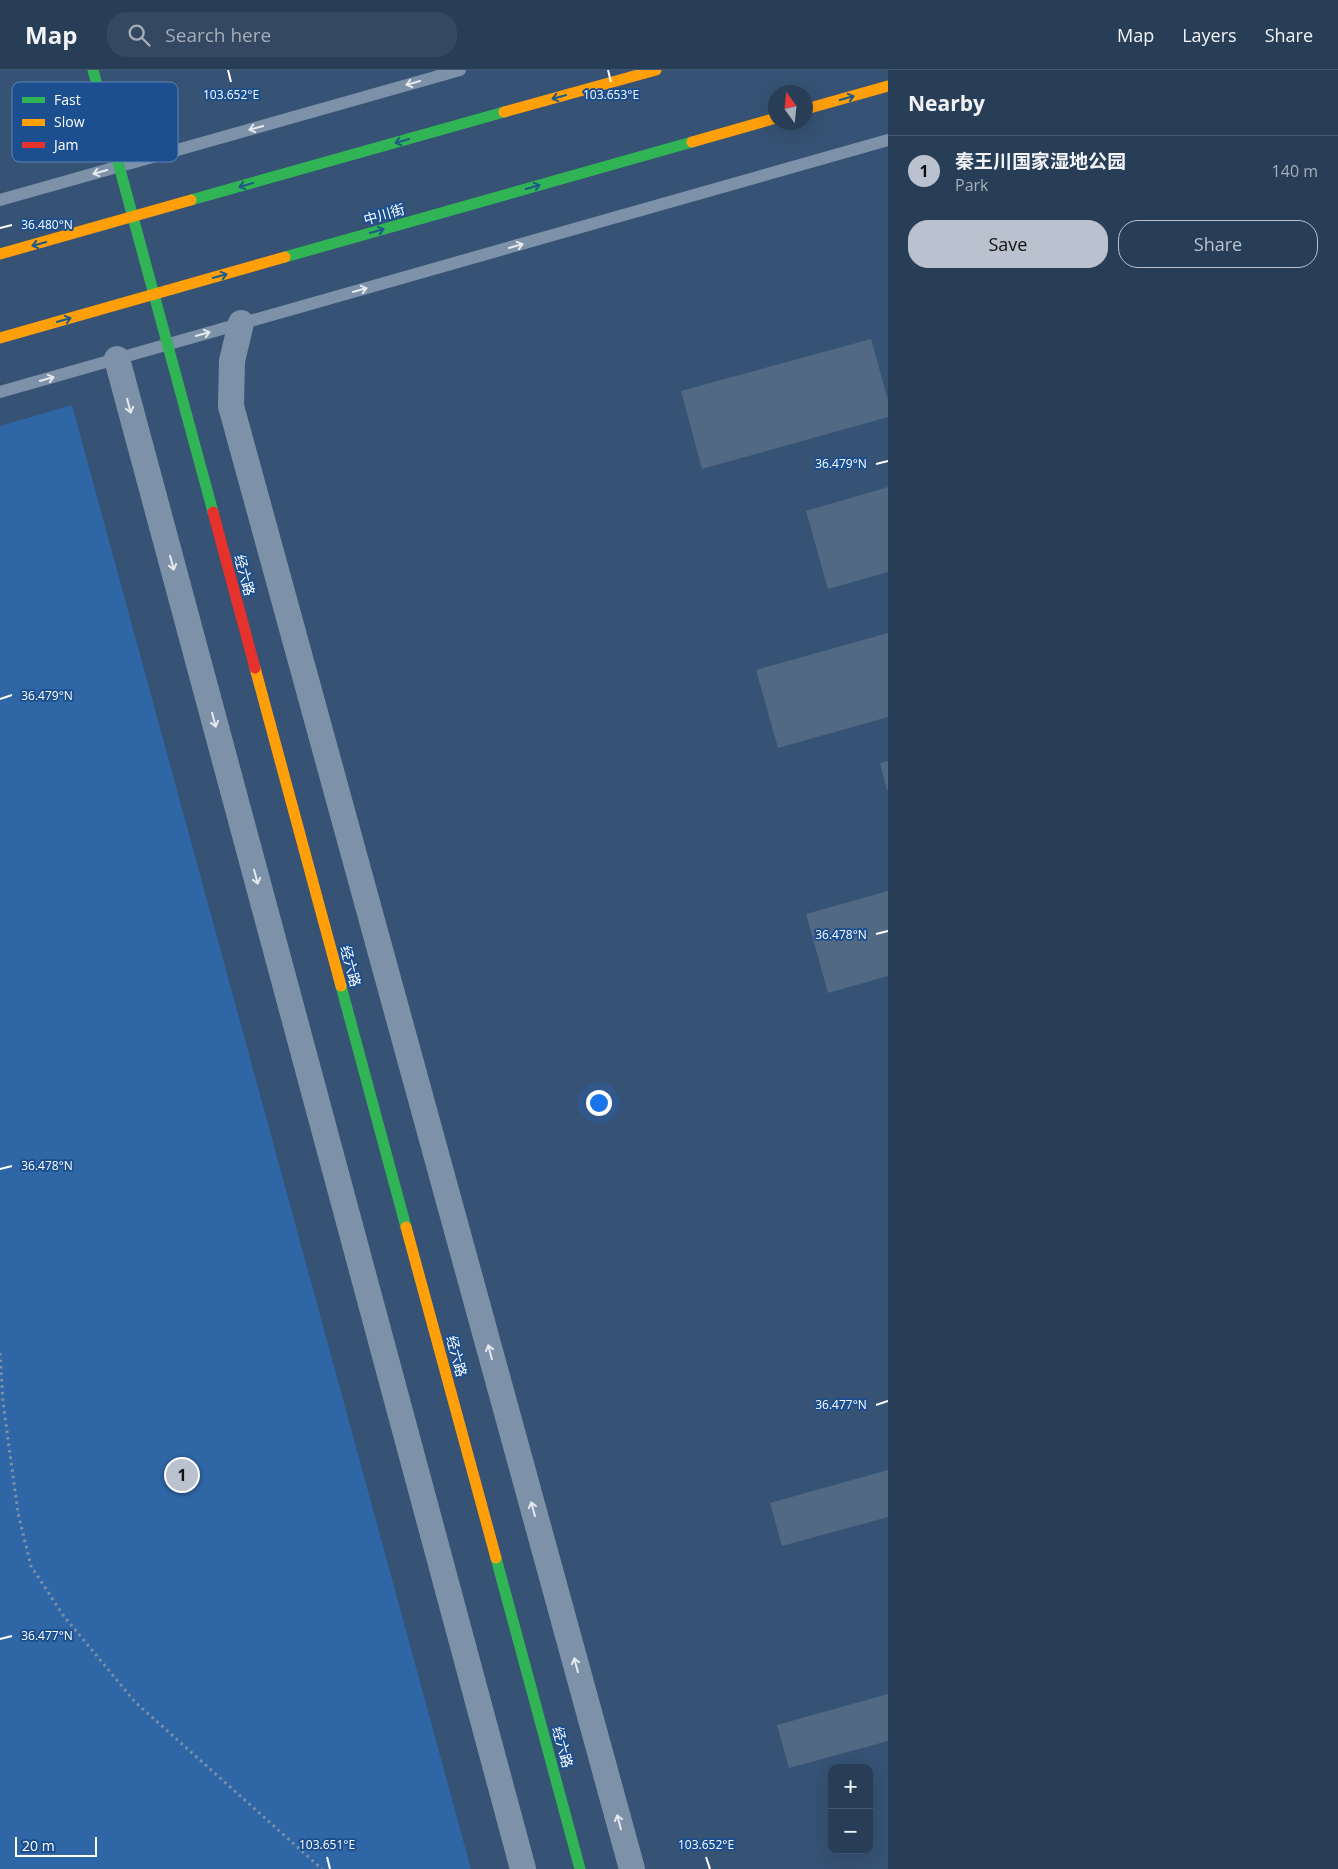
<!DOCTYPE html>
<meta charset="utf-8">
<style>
body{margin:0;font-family:"Open Sans","Noto Sans SC",sans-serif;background:#344961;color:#f1f3f6}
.controls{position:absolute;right:15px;bottom:15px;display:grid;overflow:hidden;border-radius:10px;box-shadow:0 5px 20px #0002}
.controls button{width:45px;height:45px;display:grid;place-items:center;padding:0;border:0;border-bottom:1px solid #44576d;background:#283e57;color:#f1f3f6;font:25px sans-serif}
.compass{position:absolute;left:768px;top:15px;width:45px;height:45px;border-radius:50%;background:#283e57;box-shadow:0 5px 20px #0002;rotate:345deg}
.scale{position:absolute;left:15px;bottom:12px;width:82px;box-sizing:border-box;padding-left:5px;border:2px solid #fff;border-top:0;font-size:14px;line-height:18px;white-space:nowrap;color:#fff;-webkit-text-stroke:4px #1b4f8f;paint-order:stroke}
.you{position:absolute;left:598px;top:1032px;width:18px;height:18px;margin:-12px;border:4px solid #fff;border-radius:50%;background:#1a73e8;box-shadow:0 0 0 8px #1a73e833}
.badge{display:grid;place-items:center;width:32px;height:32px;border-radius:50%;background:#b9c2ce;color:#111;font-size:16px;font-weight:700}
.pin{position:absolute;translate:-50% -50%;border:2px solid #fff;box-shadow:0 1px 5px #0006}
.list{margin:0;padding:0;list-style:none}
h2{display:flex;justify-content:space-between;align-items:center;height:65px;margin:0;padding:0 20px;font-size:21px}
h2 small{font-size:16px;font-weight:400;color:#a5aeba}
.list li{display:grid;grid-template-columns:32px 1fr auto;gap:15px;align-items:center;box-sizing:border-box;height:70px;padding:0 20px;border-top:1px solid #44576d}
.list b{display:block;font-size:19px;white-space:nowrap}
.list p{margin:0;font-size:16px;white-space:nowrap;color:#a5aeba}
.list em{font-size:16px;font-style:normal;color:#a5aeba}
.actions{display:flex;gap:10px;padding:15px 20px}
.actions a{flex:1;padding:11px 0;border:1px solid #b9c2ce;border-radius:20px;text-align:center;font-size:18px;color:#b9c2ce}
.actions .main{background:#b9c2ce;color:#111}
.icon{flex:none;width:28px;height:28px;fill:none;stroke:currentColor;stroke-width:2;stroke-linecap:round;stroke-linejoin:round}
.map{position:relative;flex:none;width:888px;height:1799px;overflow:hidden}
header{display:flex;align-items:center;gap:30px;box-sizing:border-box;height:70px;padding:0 25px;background:#283e57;border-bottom:1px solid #44576d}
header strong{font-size:24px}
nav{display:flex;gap:28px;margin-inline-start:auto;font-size:18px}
.search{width:350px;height:45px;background:#344961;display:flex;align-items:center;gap:12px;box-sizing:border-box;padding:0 18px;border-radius:20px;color:#a5aeba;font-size:19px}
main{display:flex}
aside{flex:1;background:#283e57}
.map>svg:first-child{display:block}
.green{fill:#2f66a5}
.building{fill:#526984}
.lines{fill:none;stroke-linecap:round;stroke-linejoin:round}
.path{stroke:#7d92a8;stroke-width:3;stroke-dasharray:2.5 4;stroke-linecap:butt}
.lane{stroke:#7d92a8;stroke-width:12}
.street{stroke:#7d92a8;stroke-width:26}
.fast{stroke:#30b455;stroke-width:11}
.slow{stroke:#ff9f0a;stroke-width:11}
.jam{stroke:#e5322d;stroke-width:11}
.oneway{stroke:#e5e9ee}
.oneway2{stroke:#1d5989}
.ticks{fill:none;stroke:#fff;stroke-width:2}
.labels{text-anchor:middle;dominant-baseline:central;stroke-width:4;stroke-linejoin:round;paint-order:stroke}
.street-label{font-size:14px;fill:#fff;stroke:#1b4f8f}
.key{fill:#1b4f8f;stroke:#5f84b1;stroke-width:1}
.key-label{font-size:14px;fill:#fff}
.ticks-label{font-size:12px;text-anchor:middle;fill:#fff;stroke:#1b4f8f;stroke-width:4;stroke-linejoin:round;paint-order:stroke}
</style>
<header>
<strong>Map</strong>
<div class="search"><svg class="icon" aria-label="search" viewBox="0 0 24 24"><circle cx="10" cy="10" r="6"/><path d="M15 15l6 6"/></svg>Search here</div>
<nav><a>Map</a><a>Layers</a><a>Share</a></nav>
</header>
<main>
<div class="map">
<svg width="888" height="1799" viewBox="0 0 888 1799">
<rect width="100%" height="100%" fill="#365274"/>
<path class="green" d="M72 335 471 1799H0V356Z"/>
<g class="building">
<path d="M871 269 888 330V347L702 399 681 321Z"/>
<path d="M888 417V502L828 519 806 441Z"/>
<path d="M888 563V647L778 678 756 600Z"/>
<path d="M888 691V720H887L880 693Z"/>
<path d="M888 821V906L828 923 806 844Z"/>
<path d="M888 1400V1447L782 1476 770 1433Z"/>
<path d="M888 1624V1671L789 1698 777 1655Z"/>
</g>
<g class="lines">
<path class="path" d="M0 1283 3 1332 18 1443 31 1496 63 1545 135 1632 322 1799"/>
<g class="lane">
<path d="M0 130 460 0"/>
<path d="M0 322 888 70"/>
</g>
<g class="street">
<path d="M241 253 232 291 231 336 632 1799"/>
<path d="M117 289 523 1799"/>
</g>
<g class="fast">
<path d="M93 0 213 442"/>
<path d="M191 130 504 42"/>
<path d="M285 187 692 72"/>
<path d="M341 916 406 1157"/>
<path d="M496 1488 580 1799"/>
</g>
<g class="slow">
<path d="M806 39 888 16"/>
<path d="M504 42 656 0"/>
<path d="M692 72 776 48"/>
<path d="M0 184 191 130"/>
<path d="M0 268 285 187"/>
<path d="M255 598 341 916"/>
<path d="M406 1157 496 1488"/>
</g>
<path class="jam" d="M213 442 255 598"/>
</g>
<defs><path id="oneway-shaft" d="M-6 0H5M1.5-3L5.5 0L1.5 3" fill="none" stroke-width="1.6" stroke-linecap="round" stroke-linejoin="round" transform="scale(1.25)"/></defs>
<g class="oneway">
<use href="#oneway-shaft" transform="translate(413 13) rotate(164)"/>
<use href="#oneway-shaft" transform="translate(256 58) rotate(164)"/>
<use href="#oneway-shaft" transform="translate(100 102) rotate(164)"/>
<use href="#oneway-shaft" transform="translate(516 176) rotate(-16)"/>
<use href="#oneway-shaft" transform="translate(360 220) rotate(-16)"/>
<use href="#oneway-shaft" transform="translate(203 264) rotate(-16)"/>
<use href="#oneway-shaft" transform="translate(47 309) rotate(-16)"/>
<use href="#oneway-shaft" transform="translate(129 336) rotate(75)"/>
<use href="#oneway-shaft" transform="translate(172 493) rotate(75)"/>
<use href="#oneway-shaft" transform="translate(214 650) rotate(75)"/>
<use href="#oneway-shaft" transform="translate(256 807) rotate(75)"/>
<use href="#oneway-shaft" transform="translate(490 1282) rotate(-105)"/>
<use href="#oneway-shaft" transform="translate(533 1439) rotate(-105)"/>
<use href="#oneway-shaft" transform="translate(576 1595) rotate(-105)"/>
<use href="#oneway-shaft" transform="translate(619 1752) rotate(-105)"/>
</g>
<g class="oneway2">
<use href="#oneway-shaft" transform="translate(559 27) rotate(164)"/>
<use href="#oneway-shaft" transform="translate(847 28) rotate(-16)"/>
<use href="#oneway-shaft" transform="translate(402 71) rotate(164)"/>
<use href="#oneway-shaft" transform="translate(246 115) rotate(164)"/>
<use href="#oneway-shaft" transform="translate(533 117) rotate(-16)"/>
<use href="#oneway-shaft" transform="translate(377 161) rotate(-16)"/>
<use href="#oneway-shaft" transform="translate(39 174) rotate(164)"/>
<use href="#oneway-shaft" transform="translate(220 206) rotate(-16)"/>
<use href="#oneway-shaft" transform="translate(64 250) rotate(-16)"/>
</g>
<path class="ticks" d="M228 0 231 12M608 0 611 12M0 158 12 155M876 394 888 391M0 629 12 625M876 864 888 861M0 1099 12 1096M876 1335 888 1331M0 1569 12 1566M327 1787 330 1799M706 1787 710 1799"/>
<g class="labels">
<g class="street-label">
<text transform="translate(384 144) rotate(-16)">中川街</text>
<text transform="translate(245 505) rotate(75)">经六路</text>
<text transform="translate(351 896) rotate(75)">经六路</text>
<text transform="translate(457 1286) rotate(75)">经六路</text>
<text transform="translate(563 1677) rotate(75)">经六路</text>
</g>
</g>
<rect x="12" y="12" width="166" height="80" rx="8" class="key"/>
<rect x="22" y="27" width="23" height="6" fill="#30b455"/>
<rect x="22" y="49" width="23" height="7" fill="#ff9f0a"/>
<rect x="22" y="72" width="23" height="6" fill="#e5322d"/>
<g class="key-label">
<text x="54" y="35">Fast</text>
<text x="54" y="57">Slow</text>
<text x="54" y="80">Jam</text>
</g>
<g class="ticks-label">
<text x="231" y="29">103.652°E</text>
<text x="611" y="29">103.653°E</text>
<text x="47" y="159">36.480°N</text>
<text x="841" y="398">36.479°N</text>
<text x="47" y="630">36.479°N</text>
<text x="841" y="869">36.478°N</text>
<text x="47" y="1100">36.478°N</text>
<text x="841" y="1339">36.477°N</text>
<text x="47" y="1570">36.477°N</text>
<text x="327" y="1779">103.651°E</text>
<text x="706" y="1779">103.652°E</text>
</g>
</svg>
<div class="controls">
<button>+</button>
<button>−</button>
</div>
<svg class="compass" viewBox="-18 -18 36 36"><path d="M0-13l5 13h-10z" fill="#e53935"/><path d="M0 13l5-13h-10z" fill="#a5aeba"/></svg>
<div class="scale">20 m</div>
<div class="you"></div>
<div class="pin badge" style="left:182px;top:1405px">1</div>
</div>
<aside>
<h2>Nearby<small></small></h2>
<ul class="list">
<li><span class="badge">1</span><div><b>秦王川国家湿地公园</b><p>Park</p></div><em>140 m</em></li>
</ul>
<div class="actions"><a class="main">Save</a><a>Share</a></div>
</aside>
</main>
